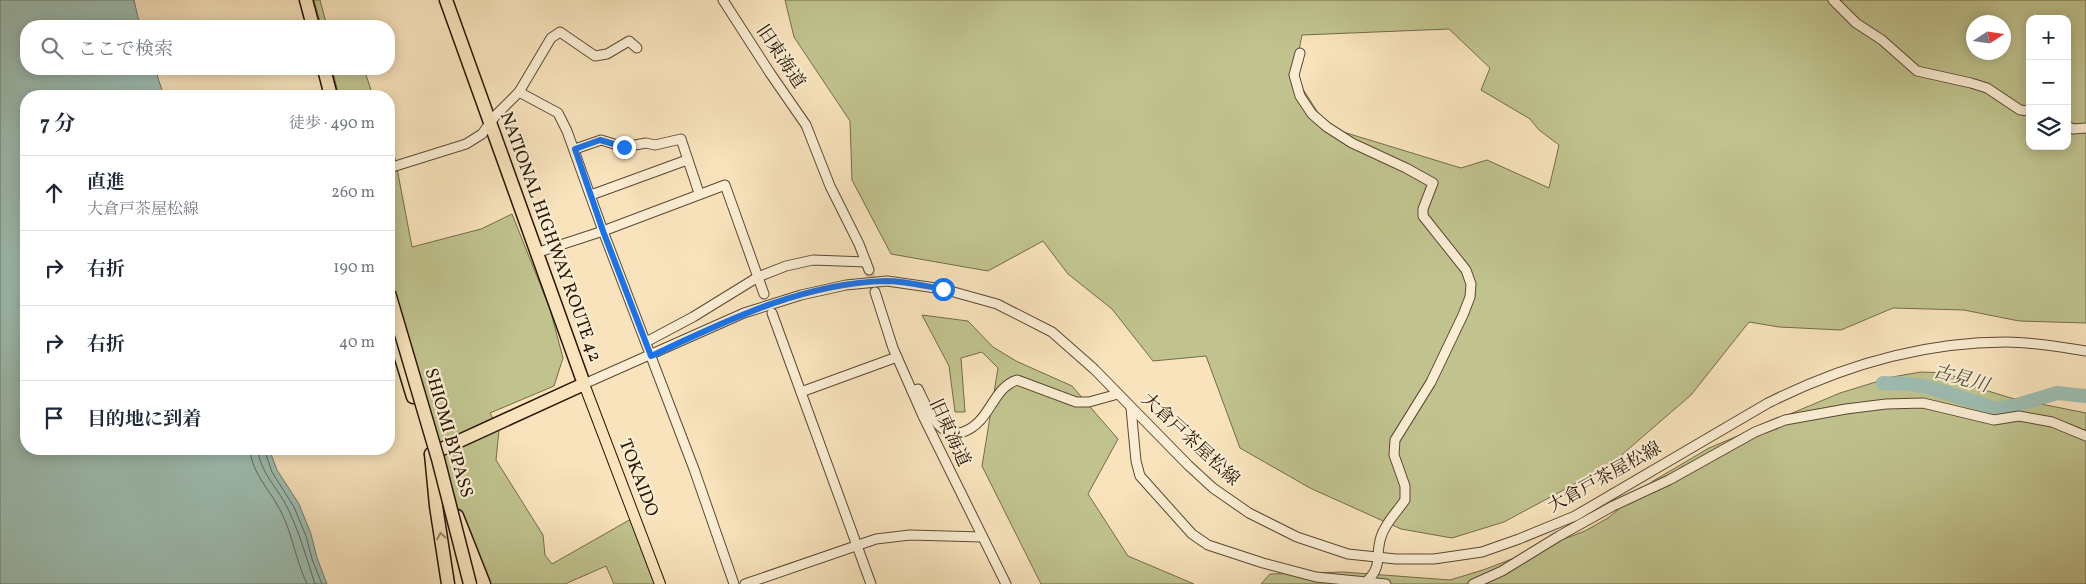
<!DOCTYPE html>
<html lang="ja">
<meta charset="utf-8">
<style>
body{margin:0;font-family:Vollkorn,"Noto Serif JP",serif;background:#f6f6f7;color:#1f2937}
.controls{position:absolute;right:15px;top:15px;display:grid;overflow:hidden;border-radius:10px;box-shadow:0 2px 12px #0003}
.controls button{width:45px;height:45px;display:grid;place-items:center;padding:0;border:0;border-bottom:1px solid #e0e1e3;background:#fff;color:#1f2937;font:25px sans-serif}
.compass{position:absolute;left:1966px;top:15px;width:45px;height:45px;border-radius:50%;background:#fff;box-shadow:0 2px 12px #0003;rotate:78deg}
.stop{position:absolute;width:15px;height:15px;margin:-11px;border:4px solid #1a73e8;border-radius:50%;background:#fff}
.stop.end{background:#1a73e8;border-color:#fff;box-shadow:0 1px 5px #0008}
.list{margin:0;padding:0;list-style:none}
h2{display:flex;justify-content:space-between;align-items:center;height:65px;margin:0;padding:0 20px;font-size:21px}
h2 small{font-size:16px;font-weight:400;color:#747a83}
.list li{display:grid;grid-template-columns:32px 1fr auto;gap:15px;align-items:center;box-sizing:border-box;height:75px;padding:0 20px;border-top:1px solid #e0e1e3}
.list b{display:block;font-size:19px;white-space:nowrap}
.list p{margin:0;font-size:16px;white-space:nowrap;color:#747a83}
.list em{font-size:16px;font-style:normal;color:#747a83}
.icon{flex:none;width:28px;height:28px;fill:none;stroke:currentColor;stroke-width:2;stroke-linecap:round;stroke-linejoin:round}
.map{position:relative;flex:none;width:2086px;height:584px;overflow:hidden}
.search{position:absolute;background:#fff;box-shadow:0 2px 12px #0003;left:20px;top:20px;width:375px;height:55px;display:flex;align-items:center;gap:12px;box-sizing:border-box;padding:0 18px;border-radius:20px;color:#747a83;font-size:19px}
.panel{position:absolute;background:#fff;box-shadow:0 2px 12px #0003;left:20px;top:90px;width:375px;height:365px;border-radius:20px}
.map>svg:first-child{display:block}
.green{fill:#c0c38e;stroke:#746c49;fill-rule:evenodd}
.water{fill:#9dbeb3;stroke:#6e7a6d}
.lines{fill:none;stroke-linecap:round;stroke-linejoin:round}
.shore{stroke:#62695c;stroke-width:1}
.river{stroke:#9dbeb3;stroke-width:14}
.minor-tunnel{stroke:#d9c4a0;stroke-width:9;stroke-dasharray:9 4.5;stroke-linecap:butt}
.minor-casing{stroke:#5c4832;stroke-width:11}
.major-casing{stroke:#281404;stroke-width:12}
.highway-casing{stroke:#281404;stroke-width:15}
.minor{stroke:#faedd3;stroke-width:9}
.major{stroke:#f8e3bc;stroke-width:10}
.highway{stroke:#f8e3bc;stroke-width:12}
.highway-bridge-casing{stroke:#281404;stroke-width:15;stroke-linecap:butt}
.highway-bridge{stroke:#f8e3bc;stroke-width:12}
.oneway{stroke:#9a8669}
.route{stroke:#1a73e8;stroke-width:6}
.labels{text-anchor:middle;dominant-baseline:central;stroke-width:4.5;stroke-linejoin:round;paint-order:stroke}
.street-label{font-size:18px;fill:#281404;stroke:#faedd3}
.water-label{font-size:19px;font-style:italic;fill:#515041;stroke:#faedd3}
</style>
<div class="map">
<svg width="2086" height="584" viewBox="0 0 2086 584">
<rect width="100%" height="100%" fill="#f8e3bc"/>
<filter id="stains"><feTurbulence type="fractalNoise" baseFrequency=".004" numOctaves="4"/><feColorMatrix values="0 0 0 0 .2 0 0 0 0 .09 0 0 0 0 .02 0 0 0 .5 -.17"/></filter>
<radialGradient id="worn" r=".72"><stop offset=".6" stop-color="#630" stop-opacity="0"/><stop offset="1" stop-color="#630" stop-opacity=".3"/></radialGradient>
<g class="green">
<path d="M314 0H320L327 26H321Z"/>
<path d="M785 0H2086V323L2019 321 1964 310 1893 308 1841 330 1779 327 1749 322 1691 395 1610 465 1504 522 1452 538 1401 529 1310 488 1240 448 1206 356 1153 361 1112 309 1068 274 1043 241 988 271 891 254 852 180 850 121 794 37ZM2030 19H2067V146H2030ZM1974 22H2004V52H1974ZM1449 29 1490 68 1481 90 1530 119 1539 130 1559 145 1549 188 1487 160 1461 168 1327 127 1294 75 1302 35Z"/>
<path d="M332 69H364L373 96H339Z"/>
<path d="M389 139 395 158 412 247 481 229 512 214 550 309 563 358 554 386 490 413 499 430 496 460 543 535 545 555 552 564 631 519 656 584H614L606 566 565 584H478L389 275Z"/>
<path d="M922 315 968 321 993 347 1016 361 1072 386 1118 439 1088 494 1128 556 1194 584H1041L982 466 998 368 982 352 961 358 965 412H955L949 366Z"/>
<path d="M1921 372 1948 373 1975 387 2011 398 2086 413V584H1261L1270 574 1343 572 1450 580 1483 570 1585 531 1608 518 1653 481 1709 448 1840 393 1892 377Z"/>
</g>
<path class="water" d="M0 0H134L140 26H26V69H155L164 96H26V449H269L277 470 299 504 311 534 317 558 327 584H0Z"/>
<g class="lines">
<g class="shore">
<path d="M250 449C251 469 265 485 275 501 292 527 294 557 307 584"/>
<path d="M258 449C259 472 280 490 289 511 300 534 307 560 315 584"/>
<path d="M264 449 272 472 294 507 306 536 312 559 322 584"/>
</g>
<path class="river" d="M1883 383 1909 384 1928 387 1997 409 2017 405 2057 393 2086 396"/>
<path class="minor-tunnel" d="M869 270 875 292"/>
<defs>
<g id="minor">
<path d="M723 0 770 73 806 125 830 186 859 244 869 270"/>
<path d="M1833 0 1856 23 1882 40 1917 71 1971 83 1987 88 2020 110 2030 111"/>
<path d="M1300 53 1294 75 1300 96 1312 114 1327 127 1352 143 1406 168 1433 183 1423 209V216L1466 270 1471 284 1470 297 1463 315 1431 382 1395 440 1394 455 1405 486V500C1397 512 1385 523 1381 537 1375 555 1383 566 1367 581"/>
<path d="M519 92 558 113 567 131 603 231 694 469 734 584"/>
<path d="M2067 126 2073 129 2086 128"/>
<path d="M575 149 601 140 624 147 646 143 655 145 681 139 699 193"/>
<path d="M389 168 466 144 482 134 496 115 519 92 551 38 560 32 595 56 607 54 629 41 637 48"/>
<path d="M591 195 687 160"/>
<path d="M536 253 603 231 725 185 764 294"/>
<path d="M875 292 893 348 923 416 1006 584"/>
<path d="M772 313 871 584"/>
<path d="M646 342 693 317 758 277 786 266 813 260 866 262"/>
<path d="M584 384 744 313 801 295 846 285 887 281 943 289 997 304 1052 332 1094 369 1188 465 1213 488 1249 513 1297 537 1348 554 1396 559H1434L1482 552 1519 539 1575 516 1768 403C1842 366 1923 342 2006 342 2033 342 2060 347 2086 351"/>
<path d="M912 391 918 389C927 407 938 440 963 432 991 422 992 388 1017 380L1076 402H1089L1118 394"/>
<path d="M801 392 897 357"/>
<path d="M1131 408 1136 461 1140 476 1192 534 1208 545 1263 563 1316 577 1386 584"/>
<path d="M745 584 876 539 910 535 982 537"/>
<path d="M1473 584 1502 571 1559 536 1613 506 1669 480 1755 432 1785 420 1846 409 1886 404 1923 403 1994 420 2019 416 2052 422 2086 436"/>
</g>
<path id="major" d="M584 384 660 584"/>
<g id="highway">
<path d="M306 0 313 26"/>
<path d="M324 69 331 96"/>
<path d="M389 318 413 397"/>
<path d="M431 454 584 384 446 0"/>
<path d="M431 454 436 506 448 584"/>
<path d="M457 516 484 584"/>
</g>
</defs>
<use href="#minor" class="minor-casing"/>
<use href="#major" class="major-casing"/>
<use href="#highway" class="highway-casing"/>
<use href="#minor" class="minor"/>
<use href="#major" class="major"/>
<use href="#highway" class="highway"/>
<defs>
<path id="highway-bridge" d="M389 293 438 459 470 584"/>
</defs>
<use href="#highway-bridge" class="highway-bridge-casing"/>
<use href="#highway-bridge" class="highway-bridge"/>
</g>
<defs><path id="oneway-chevron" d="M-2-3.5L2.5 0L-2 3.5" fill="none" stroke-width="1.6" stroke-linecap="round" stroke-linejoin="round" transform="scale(1.25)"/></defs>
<use class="oneway" href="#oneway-chevron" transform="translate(441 536) rotate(-99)"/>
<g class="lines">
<path class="route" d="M624 147 600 140 575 149 603 231 651 356C726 321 802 283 886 281 904 281 924 286 943 289"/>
</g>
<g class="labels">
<g class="street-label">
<text transform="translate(780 57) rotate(56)">旧東海道</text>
<text transform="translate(550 237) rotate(70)">NATIONAL HIGHWAY ROUTE 42</text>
<text transform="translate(448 433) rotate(74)">SHIOMI BYPASS</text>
<text transform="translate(949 433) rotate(65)">旧東海道</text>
<text transform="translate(1190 440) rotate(43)">大倉戸茶屋松線</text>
<text transform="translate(638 478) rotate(69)">TOKAIDO</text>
<text transform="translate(1605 478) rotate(-29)">大倉戸茶屋松線</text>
</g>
<g class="water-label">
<text transform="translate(1961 379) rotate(16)">古見川</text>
</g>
</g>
<rect width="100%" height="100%" filter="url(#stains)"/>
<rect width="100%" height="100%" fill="url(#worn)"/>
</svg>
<div class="controls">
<button>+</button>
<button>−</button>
<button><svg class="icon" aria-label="layers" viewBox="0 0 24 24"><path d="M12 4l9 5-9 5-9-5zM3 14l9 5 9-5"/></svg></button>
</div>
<svg class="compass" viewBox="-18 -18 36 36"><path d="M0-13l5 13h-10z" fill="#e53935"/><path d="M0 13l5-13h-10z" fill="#747a83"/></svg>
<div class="stop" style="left:943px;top:289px"></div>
<div class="stop end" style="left:624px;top:147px"></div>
<div class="search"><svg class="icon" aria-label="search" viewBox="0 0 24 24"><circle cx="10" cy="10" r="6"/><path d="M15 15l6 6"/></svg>ここで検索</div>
<section class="panel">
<h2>7 分<small>徒歩 · 490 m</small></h2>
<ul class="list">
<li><svg class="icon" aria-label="ahead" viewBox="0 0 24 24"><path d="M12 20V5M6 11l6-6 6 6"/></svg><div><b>直進</b><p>大倉戸茶屋松線</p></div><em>260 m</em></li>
<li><svg class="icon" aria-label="right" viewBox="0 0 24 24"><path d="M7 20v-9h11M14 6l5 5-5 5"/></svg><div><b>右折</b></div><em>190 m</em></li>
<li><svg class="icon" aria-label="right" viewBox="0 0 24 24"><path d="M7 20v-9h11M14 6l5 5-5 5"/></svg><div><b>右折</b></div><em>40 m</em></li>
<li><svg class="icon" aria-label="arrive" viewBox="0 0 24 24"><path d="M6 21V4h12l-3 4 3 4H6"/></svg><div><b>目的地に到着</b></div></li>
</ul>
</section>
</div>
